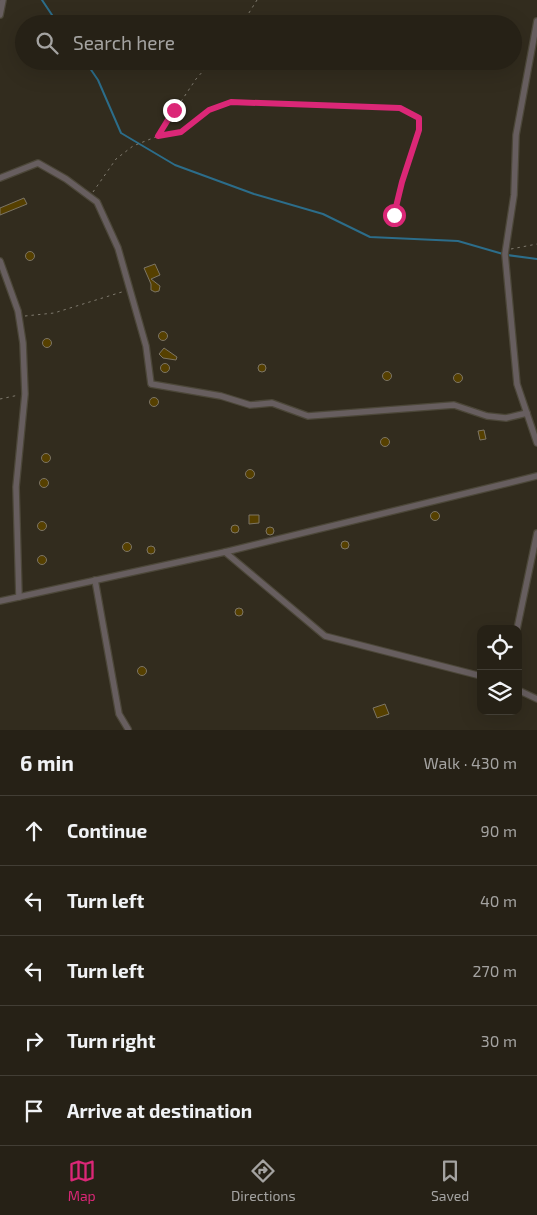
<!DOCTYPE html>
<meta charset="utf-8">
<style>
body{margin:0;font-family:"Exo 2",sans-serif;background:#2e291f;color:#f1f3f6}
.controls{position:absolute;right:15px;bottom:15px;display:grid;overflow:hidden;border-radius:10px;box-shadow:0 5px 20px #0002}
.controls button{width:45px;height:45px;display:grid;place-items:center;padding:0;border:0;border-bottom:1px solid #423e35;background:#262116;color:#f1f3f6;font:25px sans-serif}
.stop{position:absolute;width:15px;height:15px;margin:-11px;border:4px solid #db2777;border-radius:50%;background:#fff}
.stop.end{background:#db2777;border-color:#fff;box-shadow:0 1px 5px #0008}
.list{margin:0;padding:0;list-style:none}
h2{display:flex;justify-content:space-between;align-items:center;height:65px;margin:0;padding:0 20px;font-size:21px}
h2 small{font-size:16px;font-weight:400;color:#a4a3a1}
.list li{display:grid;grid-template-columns:32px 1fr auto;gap:15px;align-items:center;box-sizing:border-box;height:70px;padding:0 20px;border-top:1px solid #423e35}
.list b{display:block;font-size:19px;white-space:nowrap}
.list em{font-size:16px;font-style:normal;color:#a4a3a1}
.icon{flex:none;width:28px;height:28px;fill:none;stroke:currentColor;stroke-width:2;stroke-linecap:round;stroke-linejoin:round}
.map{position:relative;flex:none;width:537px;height:730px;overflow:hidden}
.search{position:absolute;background:#262116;box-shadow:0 5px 20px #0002;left:15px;right:15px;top:15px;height:55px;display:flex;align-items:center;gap:12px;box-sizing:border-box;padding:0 18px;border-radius:28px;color:#a4a3a1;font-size:19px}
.sheet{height:415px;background:#262116}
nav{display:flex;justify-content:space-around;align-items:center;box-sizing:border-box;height:70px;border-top:1px solid #423e35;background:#262116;font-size:14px;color:#a4a3a1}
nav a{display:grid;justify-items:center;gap:2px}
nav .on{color:#db2777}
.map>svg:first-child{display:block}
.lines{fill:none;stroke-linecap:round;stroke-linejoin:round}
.stream{stroke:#2c6d8a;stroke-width:2}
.building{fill:#564000;stroke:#7c7565}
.street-casing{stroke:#4c4739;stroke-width:8}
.path{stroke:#7f7a6e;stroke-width:1;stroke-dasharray:2.5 4;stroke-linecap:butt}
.street{stroke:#675e5f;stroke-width:5.5}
.route{stroke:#db2777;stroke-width:6}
</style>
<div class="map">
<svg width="537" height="730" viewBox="0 0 537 730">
<rect width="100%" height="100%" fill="#322c1e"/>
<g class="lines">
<g class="stream">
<path d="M42 0 58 24"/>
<path d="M85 61 98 80 121 133 175 165 254 194 323 214 370 237 458 241 503 254"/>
<path d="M507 255 537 259"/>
</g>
</g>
<g class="building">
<path d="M24 198 27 204 0 215V208Z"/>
<circle cx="30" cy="256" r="4.5"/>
<path d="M155 264 160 275 151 279 160 286 159 291 155 292 151 290V284L144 268Z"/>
<circle cx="163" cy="336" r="4.5"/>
<circle cx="47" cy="343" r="4.5"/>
<path d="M164 348 177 357 176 360 163 358 159 354Z"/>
<circle cx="165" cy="368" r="4.5"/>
<circle cx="262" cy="368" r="4"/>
<circle cx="387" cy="376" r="4.5"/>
<circle cx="458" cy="378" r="4.5"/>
<circle cx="154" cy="402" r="4.5"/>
<path d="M484 430 486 439 480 440 478 431Z"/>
<circle cx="385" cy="442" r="4.5"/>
<circle cx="46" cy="458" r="4.5"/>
<circle cx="250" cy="474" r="4.5"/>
<circle cx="44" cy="483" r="4.5"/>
<circle cx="435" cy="516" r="4.5"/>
<path d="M249 515H259V523L249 524Z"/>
<circle cx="42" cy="526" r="4.5"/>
<circle cx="235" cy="529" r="4"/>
<circle cx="270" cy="531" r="4"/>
<circle cx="345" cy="545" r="4"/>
<circle cx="127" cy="547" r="4.5"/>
<circle cx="151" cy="550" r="4"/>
<circle cx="42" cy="560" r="4.5"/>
<circle cx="239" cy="612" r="4"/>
<circle cx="142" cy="671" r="4.5"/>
<path d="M385 704 389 714 377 718 373 708Z"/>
</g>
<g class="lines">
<defs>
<g id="street">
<path d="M0 15 3 0"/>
<path d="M537 21 516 135 514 195 505 254 517 384 537 443"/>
<path d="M0 178 38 163 66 179 97 202 118 248 146 346 151 384 221 396 250 405 272 403 308 416 454 405 487 416 506 418 527 413"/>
<path d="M0 261 18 311 23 343 25 394 16 487 19 597"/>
<path d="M225 552 325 636 481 676"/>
<path d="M95 580 119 714 128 729"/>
<path d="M0 601 225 552 537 476"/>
<path d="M517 629 537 533"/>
<path d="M518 690 537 699"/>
</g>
</defs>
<use href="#street" class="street-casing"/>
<g class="path">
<path d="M242 24 257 0"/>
<path d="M158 136 181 132 209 110 231 102 400 109 419 118V130L402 182 395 215"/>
<path d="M93 192 116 159 133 146 158 136 196 79 212 61"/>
<path d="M511 249 537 244"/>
<path d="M25 316 54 313 125 291"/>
<path d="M0 399 19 395"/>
</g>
<use href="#street" class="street"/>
</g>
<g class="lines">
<path class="route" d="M174 110 158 136 181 132 209 110 231 102 400 108 419 118V130L402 182 394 215"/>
</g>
</svg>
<div class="controls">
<button><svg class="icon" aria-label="locate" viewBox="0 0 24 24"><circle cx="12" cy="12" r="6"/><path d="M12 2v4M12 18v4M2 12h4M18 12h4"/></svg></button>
<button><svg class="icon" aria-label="layers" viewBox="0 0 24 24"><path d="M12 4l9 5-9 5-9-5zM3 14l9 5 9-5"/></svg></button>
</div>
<div class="stop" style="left:394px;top:215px"></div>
<div class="stop end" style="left:174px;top:110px"></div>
<div class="search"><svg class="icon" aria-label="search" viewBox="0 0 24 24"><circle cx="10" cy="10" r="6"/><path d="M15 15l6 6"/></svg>Search here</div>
</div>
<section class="sheet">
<h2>6 min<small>Walk · 430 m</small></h2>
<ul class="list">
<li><svg class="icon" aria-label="ahead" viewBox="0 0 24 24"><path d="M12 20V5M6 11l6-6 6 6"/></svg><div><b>Continue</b></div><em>90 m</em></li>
<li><svg class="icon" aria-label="left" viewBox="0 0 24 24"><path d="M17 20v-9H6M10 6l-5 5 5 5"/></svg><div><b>Turn left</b></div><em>40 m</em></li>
<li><svg class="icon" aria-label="left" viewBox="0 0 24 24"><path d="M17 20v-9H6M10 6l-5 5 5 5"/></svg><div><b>Turn left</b></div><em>270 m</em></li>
<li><svg class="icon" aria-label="right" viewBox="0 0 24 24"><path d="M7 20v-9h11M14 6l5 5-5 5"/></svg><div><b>Turn right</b></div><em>30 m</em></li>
<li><svg class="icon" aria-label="arrive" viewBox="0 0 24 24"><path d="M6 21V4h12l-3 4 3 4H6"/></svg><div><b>Arrive at destination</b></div></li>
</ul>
</section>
<nav>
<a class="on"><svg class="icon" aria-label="map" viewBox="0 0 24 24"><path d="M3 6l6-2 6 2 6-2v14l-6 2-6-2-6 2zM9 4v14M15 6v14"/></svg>Map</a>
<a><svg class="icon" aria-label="directions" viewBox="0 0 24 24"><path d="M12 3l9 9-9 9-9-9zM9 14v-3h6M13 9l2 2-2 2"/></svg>Directions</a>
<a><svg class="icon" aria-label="saved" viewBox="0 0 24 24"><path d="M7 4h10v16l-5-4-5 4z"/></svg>Saved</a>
</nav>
